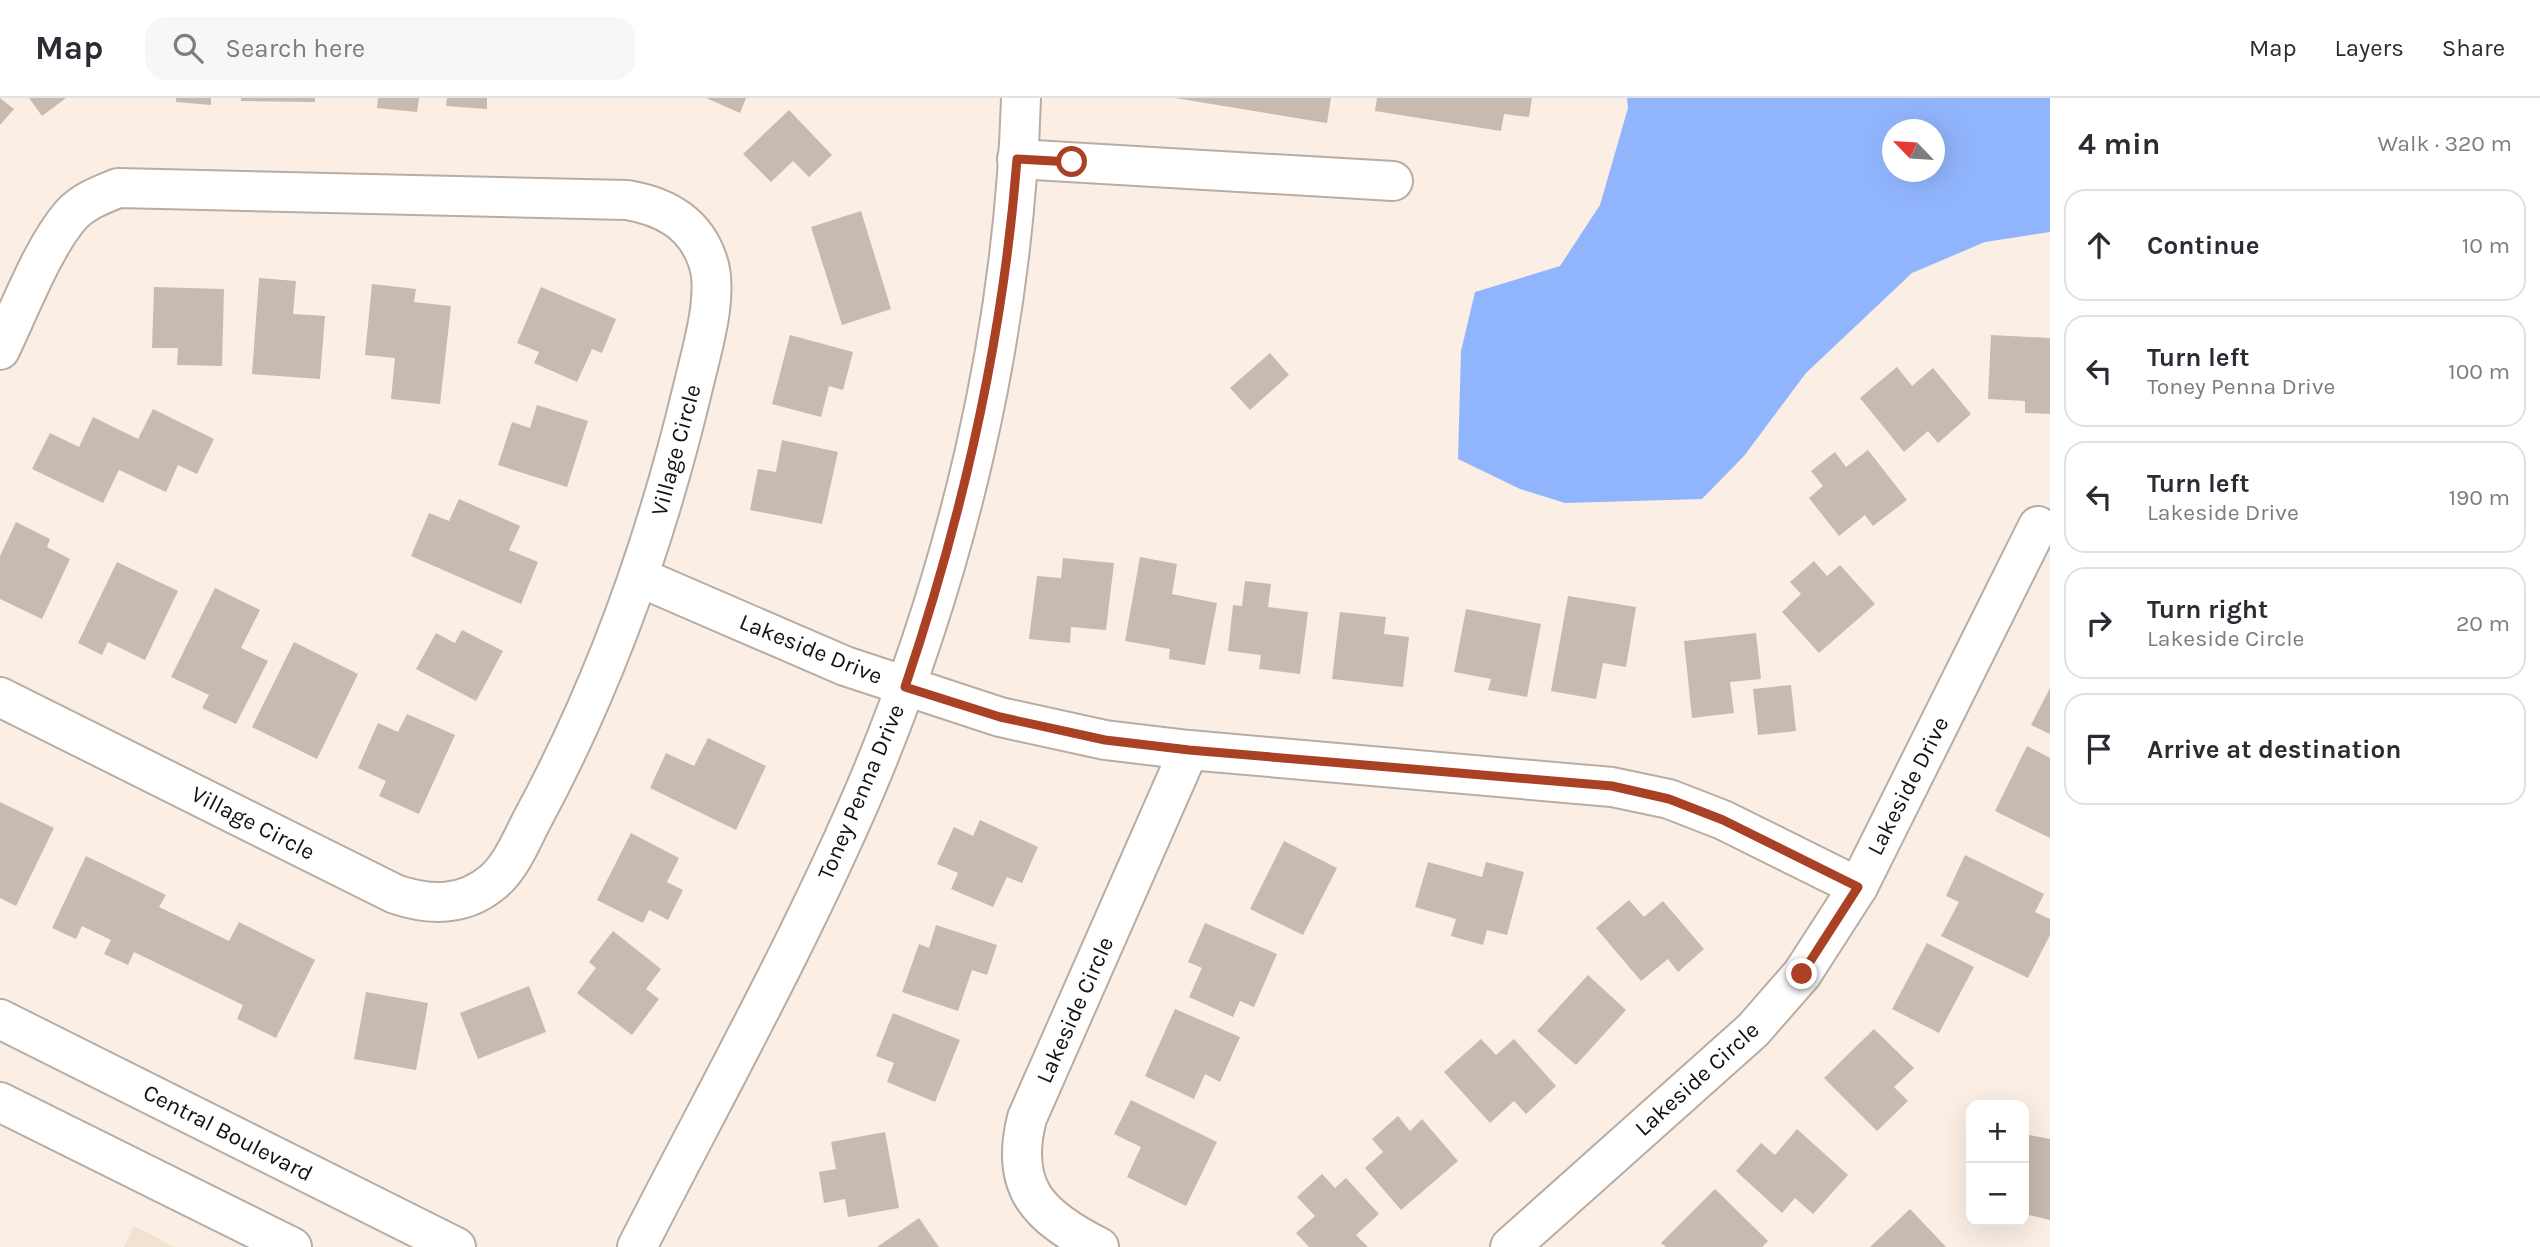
<!DOCTYPE html>
<meta charset="utf-8">
<style>
body{margin:0;font-family:Karla,sans-serif;background:#f7f7f7;color:#2b2b33}
.controls{position:absolute;right:21px;bottom:21px;display:grid;overflow:hidden;border-radius:14px;box-shadow:0 7px 28px #0002}
.controls button{width:63px;height:63px;display:grid;place-items:center;padding:0;border:0;border-bottom:2px solid #e1e1e2;background:#fff;color:#2b2b33;font:35px sans-serif}
.compass{position:absolute;left:1882px;top:21px;width:63px;height:63px;border-radius:50%;background:#fff;box-shadow:0 7px 28px #0002;rotate:295deg}
.stop{position:absolute;width:21px;height:21px;margin:-16px;border:5px solid #aa4124;border-radius:50%;background:#fff}
.stop.end{background:#aa4124;border-color:#fff;box-shadow:0 2px 7px #0008}
.list{margin:0;padding:0;list-style:none}
h2{display:flex;justify-content:space-between;align-items:center;height:91px;margin:0;padding:0 28px;font-size:30px}
h2 small{font-size:23px;font-weight:400;color:#7c7c81}
.list li{display:grid;grid-template-columns:46px 1fr auto;gap:21px;align-items:center;box-sizing:border-box;height:112px;margin:0 14px 14px;padding:0 14px;border:2px solid #e1e1e2;border-radius:21px}
.list b{display:block;font-size:26px;white-space:nowrap}
.list p{margin:0;font-size:23px;white-space:nowrap;color:#7c7c81}
.list em{font-size:23px;font-style:normal;color:#7c7c81}
.icon{flex:none;width:38px;height:38px;fill:none;stroke:currentColor;stroke-width:2;stroke-linecap:round;stroke-linejoin:round}
.map{position:relative;flex:none;width:2050px;height:1149px;overflow:hidden}
header{display:flex;align-items:center;gap:42px;box-sizing:border-box;height:98px;padding:0 35px;background:#fff;border-bottom:2px solid #e1e1e2}
header strong{font-size:33px}
nav{display:flex;gap:38px;margin-inline-start:auto;font-size:24px}
.search{width:490px;height:63px;background:#f7f7f7;display:flex;align-items:center;gap:18px;box-sizing:border-box;padding:0 24px;border-radius:21px;color:#7c7c81;font-size:26px}
main{display:flex}
aside{flex:1;background:#fff}
.map>svg:first-child{display:block}
.built{fill:#f3e1d2}
.water{fill:#91b5fd;fill-rule:evenodd}
.building{fill:#c6bab1}
.lines{fill:none;stroke-linecap:round;stroke-linejoin:round}
.minor-casing{stroke:#b8aca3;stroke-width:42}
.minor{stroke:#fff;stroke-width:38}
.route{stroke:#aa4124;stroke-width:9}
.labels{text-anchor:middle;dominant-baseline:central;stroke-width:5;stroke-linejoin:round;paint-order:stroke}
.street-label{font-size:23px;fill:#14100d;stroke:#fefefe}
</style>
<header>
<strong>Map</strong>
<div class="search"><svg class="icon" aria-label="search" viewBox="0 0 24 24"><circle cx="10" cy="10" r="6"/><path d="M15 15l6 6"/></svg>Search here</div>
<nav><a>Map</a><a>Layers</a><a>Share</a></nav>
</header>
<main>
<div class="map">
<svg width="2050" height="1149" viewBox="0 0 2050 1149">
<rect width="100%" height="100%" fill="#fbefe5"/>
<path class="built" d="M134 1128 175 1149H124Z"/>
<path class="water" d="M1627 0H2050V134L1985 144 1912 175 1806 275 1744 358 1702 401 1565 405 1520 391 1458 361 1461 253 1475 194 1560 168 1600 107 1628 10ZM1892 32H1934V74H1892Z"/>
<g class="building">
<path d="M0 0 14 11 0 27Z"/>
<path d="M29 0H66L42 18Z"/>
<path d="M176 0H211V7L176 4Z"/>
<path d="M241 0H315V4L241 3Z"/>
<path d="M378 0H419L417 14 377 10Z"/>
<path d="M447 0H487V11L446 8Z"/>
<path d="M706 0H746L740 15Z"/>
<path d="M1175 0H1331L1327 25Z"/>
<path d="M1377 0H1532L1529 19 1504 16 1501 33 1375 13Z"/>
<path d="M789 12 832 57 809 79 793 63 771 84 743 56Z"/>
<path d="M861 113 891 211 842 227 811 129Z"/>
<path d="M259 180 296 183 293 216 325 218 320 281 252 276Z"/>
<path d="M372 186 416 191 414 204 451 208 440 306 391 301 395 260 365 257Z"/>
<path d="M154 189 224 191 222 268 177 267 178 250H152Z"/>
<path d="M541 189 616 221 602 255 592 251 577 284 534 265 539 254 517 245Z"/>
<path d="M790 237 853 254 843 292 829 288 821 319 772 306Z"/>
<path d="M1991 237 2050 240V316L2025 315V303L1988 301Z"/>
<path d="M1270 255 1289 277 1250 312 1230 290Z"/>
<path d="M1897 269 1912 288 1933 270 1971 316 1938 345 1928 333 1904 354 1860 300Z"/>
<path d="M537 307 588 323 567 389 498 367 512 324 530 330Z"/>
<path d="M153 311 214 341 197 376 178 367 166 394 119 372 103 405 32 371 50 335 79 349 93 319 138 341Z"/>
<path d="M782 342 838 354 822 426 750 412 758 371 776 374Z"/>
<path d="M1868 352 1907 402 1873 428 1865 417 1839 438 1809 400 1823 388 1811 373 1835 354 1846 369Z"/>
<path d="M459 401 520 428 509 452 538 464 521 506 411 458 429 415 449 423Z"/>
<path d="M16 424 50 441 47 449 70 461 42 521 0 501V458Z"/>
<path d="M1140 459 1177 466 1172 496 1217 505 1205 567 1169 561 1170 551 1125 543Z"/>
<path d="M1063 460 1114 465 1106 532 1071 529 1070 545 1029 541 1037 478 1061 480Z"/>
<path d="M1814 463 1827 478 1840 467 1875 506 1819 555 1782 514 1801 496 1790 484Z"/>
<path d="M117 464 178 493 145 562 108 544 102 557 78 545Z"/>
<path d="M1245 483 1271 486 1268 509 1308 514 1300 576 1259 571 1261 557 1228 553 1233 507 1242 508Z"/>
<path d="M215 490 260 512 241 550 268 563 236 626 202 610 209 597 171 579Z"/>
<path d="M1568 498 1636 509 1626 569 1603 565 1596 601 1551 593Z"/>
<path d="M1466 511 1541 526 1527 599 1488 592 1491 581 1454 574Z"/>
<path d="M1340 514 1386 519 1384 536 1409 539 1403 589 1332 581Z"/>
<path d="M462 532 503 553 476 603 416 571 436 535 455 545Z"/>
<path d="M1756 535 1761 581 1730 584 1734 615 1692 620 1684 543Z"/>
<path d="M294 544 358 576 317 661 252 629Z"/>
<path d="M1791 587 1796 633 1758 637 1753 591Z"/>
<path d="M2050 590V636L2031 627Z"/>
<path d="M407 616 455 637 419 716 379 698 386 683 358 670 378 625 398 634Z"/>
<path d="M708 640 766 668 736 732 650 690 666 655 694 668Z"/>
<path d="M2027 648 2050 660V740L1995 713Z"/>
<path d="M0 704 54 730 16 808 0 800Z"/>
<path d="M980 722 1038 749 1022 785 1007 779 993 809 951 791 958 775 937 766 954 729 973 738Z"/>
<path d="M631 735 679 760 667 784 683 792 668 822 649 812 643 825 597 802Z"/>
<path d="M1284 743 1337 770 1303 837 1250 811Z"/>
<path d="M1965 757 2044 796 2035 814 2050 821V837L2028 880 1941 838 1959 804 1946 798Z"/>
<path d="M86 758 166 797 159 809 229 843 239 824 315 862 276 940 237 921 243 907 134 854 128 867 104 856 111 842 82 828 76 841 52 830Z"/>
<path d="M1428 764 1482 779 1486 764 1524 774 1507 837 1487 832 1483 847 1451 838 1456 821 1415 809Z"/>
<path d="M1629 802 1644 819 1663 803 1704 851 1678 874 1668 861 1641 883 1596 830Z"/>
<path d="M1205 825 1277 856 1254 909 1240 903 1233 919 1189 899 1202 870 1188 864Z"/>
<path d="M936 827 997 847 987 877 972 872 958 913 902 894 919 846 929 850Z"/>
<path d="M613 833 661 871 646 891 659 901 632 937 577 895 596 870 589 864Z"/>
<path d="M1927 845 1974 869 1939 935 1892 911Z"/>
<path d="M1588 877 1626 912 1576 967 1537 933Z"/>
<path d="M529 888 546 934 478 961 460 915Z"/>
<path d="M366 894 428 905 416 972 354 961Z"/>
<path d="M1175 911 1240 939 1220 984 1205 976 1194 1001 1145 978Z"/>
<path d="M893 915 960 942 935 1004 887 984 894 965 876 958Z"/>
<path d="M1874 931 1914 970 1894 989 1908 1003 1877 1033 1824 980Z"/>
<path d="M1481 941 1496 957 1514 941 1556 988 1526 1016 1514 1003 1490 1025 1444 974Z"/>
<path d="M1131 1002 1217 1044 1186 1108 1127 1079 1141 1049 1114 1036Z"/>
<path d="M1398 1018 1410 1033 1422 1021 1458 1063 1401 1112 1365 1070 1383 1054 1372 1041Z"/>
<path d="M1797 1031 1848 1077 1813 1116 1795 1100 1782 1115 1736 1073 1761 1045 1775 1057Z"/>
<path d="M885 1034 899 1110 848 1119 845 1101 824 1105 819 1074 836 1071 831 1044Z"/>
<path d="M2024 1036 2050 1041V1122L2024 1116Z"/>
<path d="M1322 1076 1335 1090 1346 1080 1379 1116 1356 1137 1368 1149H1309L1296 1135 1315 1118 1297 1099Z"/>
<path d="M1715 1091 1768 1143 1762 1149H1666L1661 1145Z"/>
<path d="M1910 1111 1946 1149H1870Z"/>
<path d="M919 1120 939 1149H877Z"/>
</g>
<g class="lines">
<defs>
<g id="minor">
<path d="M1017 61 1393 83"/>
<path d="M0 252C19 213 43 149 71 117 84 103 101 97 118 90L627 102C663 108 694 124 707 161 720 194 702 251 694 285 658 437 607 583 533 720 522 741 512 767 494 783 464 809 430 808 395 796L0 599"/>
<path d="M639 479 845 568 1000 619 1105 642 1189 652 1612 689 1669 701 1723 722 1858 789"/>
<path d="M0 921 456 1149"/>
<path d="M0 1004 292 1149"/>
<path d="M637 1149C714 998 798 848 865 692 957 475 1014 236 1021 0"/>
<path d="M1099 1149C1039 1119 1009 1090 1027 1020L1189 652"/>
<path d="M1510 1149 1753 932 1802 876 1858 789 2038 428"/>
</g>
</defs>
<use href="#minor" class="minor-casing"/>
<use href="#minor" class="minor"/>
</g>
<g class="lines">
<path class="route" d="M1072 64 1017 61C1003 242 963 417 905 589L1000 619 1105 642 1189 652 1612 688 1669 701 1723 722 1858 789 1802 876"/>
</g>
<g class="labels">
<g class="street-label">
<text transform="translate(676 352) rotate(-75)">Village Circle</text>
<text transform="translate(811 551) rotate(22)">Lakeside Drive</text>
<text transform="translate(1908 688) rotate(-63)">Lakeside Drive</text>
<text transform="translate(861 694) rotate(-67)">Toney Penna Drive</text>
<text transform="translate(253 725) rotate(27)">Village Circle</text>
<text transform="translate(1075 912) rotate(-66)">Lakeside Circle</text>
<text transform="translate(1697 981) rotate(-42)">Lakeside Circle</text>
<text transform="translate(228 1035) rotate(27)">Central Boulevard</text>
</g>
</g>
</svg>
<div class="controls">
<button>+</button>
<button>−</button>
</div>
<svg class="compass" viewBox="-18 -18 36 36"><path d="M0-13l5 13h-10z" fill="#e53935"/><path d="M0 13l5-13h-10z" fill="#7c7c81"/></svg>
<div class="stop" style="left:1072px;top:64px"></div>
<div class="stop end" style="left:1802px;top:876px"></div>
</div>
<aside>
<h2>4 min<small>Walk · 320 m</small></h2>
<ul class="list">
<li><svg class="icon" aria-label="ahead" viewBox="0 0 24 24"><path d="M12 20V5M6 11l6-6 6 6"/></svg><div><b>Continue</b></div><em>10 m</em></li>
<li><svg class="icon" aria-label="left" viewBox="0 0 24 24"><path d="M17 20v-9H6M10 6l-5 5 5 5"/></svg><div><b>Turn left</b><p>Toney Penna Drive</p></div><em>100 m</em></li>
<li><svg class="icon" aria-label="left" viewBox="0 0 24 24"><path d="M17 20v-9H6M10 6l-5 5 5 5"/></svg><div><b>Turn left</b><p>Lakeside Drive</p></div><em>190 m</em></li>
<li><svg class="icon" aria-label="right" viewBox="0 0 24 24"><path d="M7 20v-9h11M14 6l5 5-5 5"/></svg><div><b>Turn right</b><p>Lakeside Circle</p></div><em>20 m</em></li>
<li><svg class="icon" aria-label="arrive" viewBox="0 0 24 24"><path d="M6 21V4h12l-3 4 3 4H6"/></svg><div><b>Arrive at destination</b></div></li>
</ul>
</aside>
</main>
